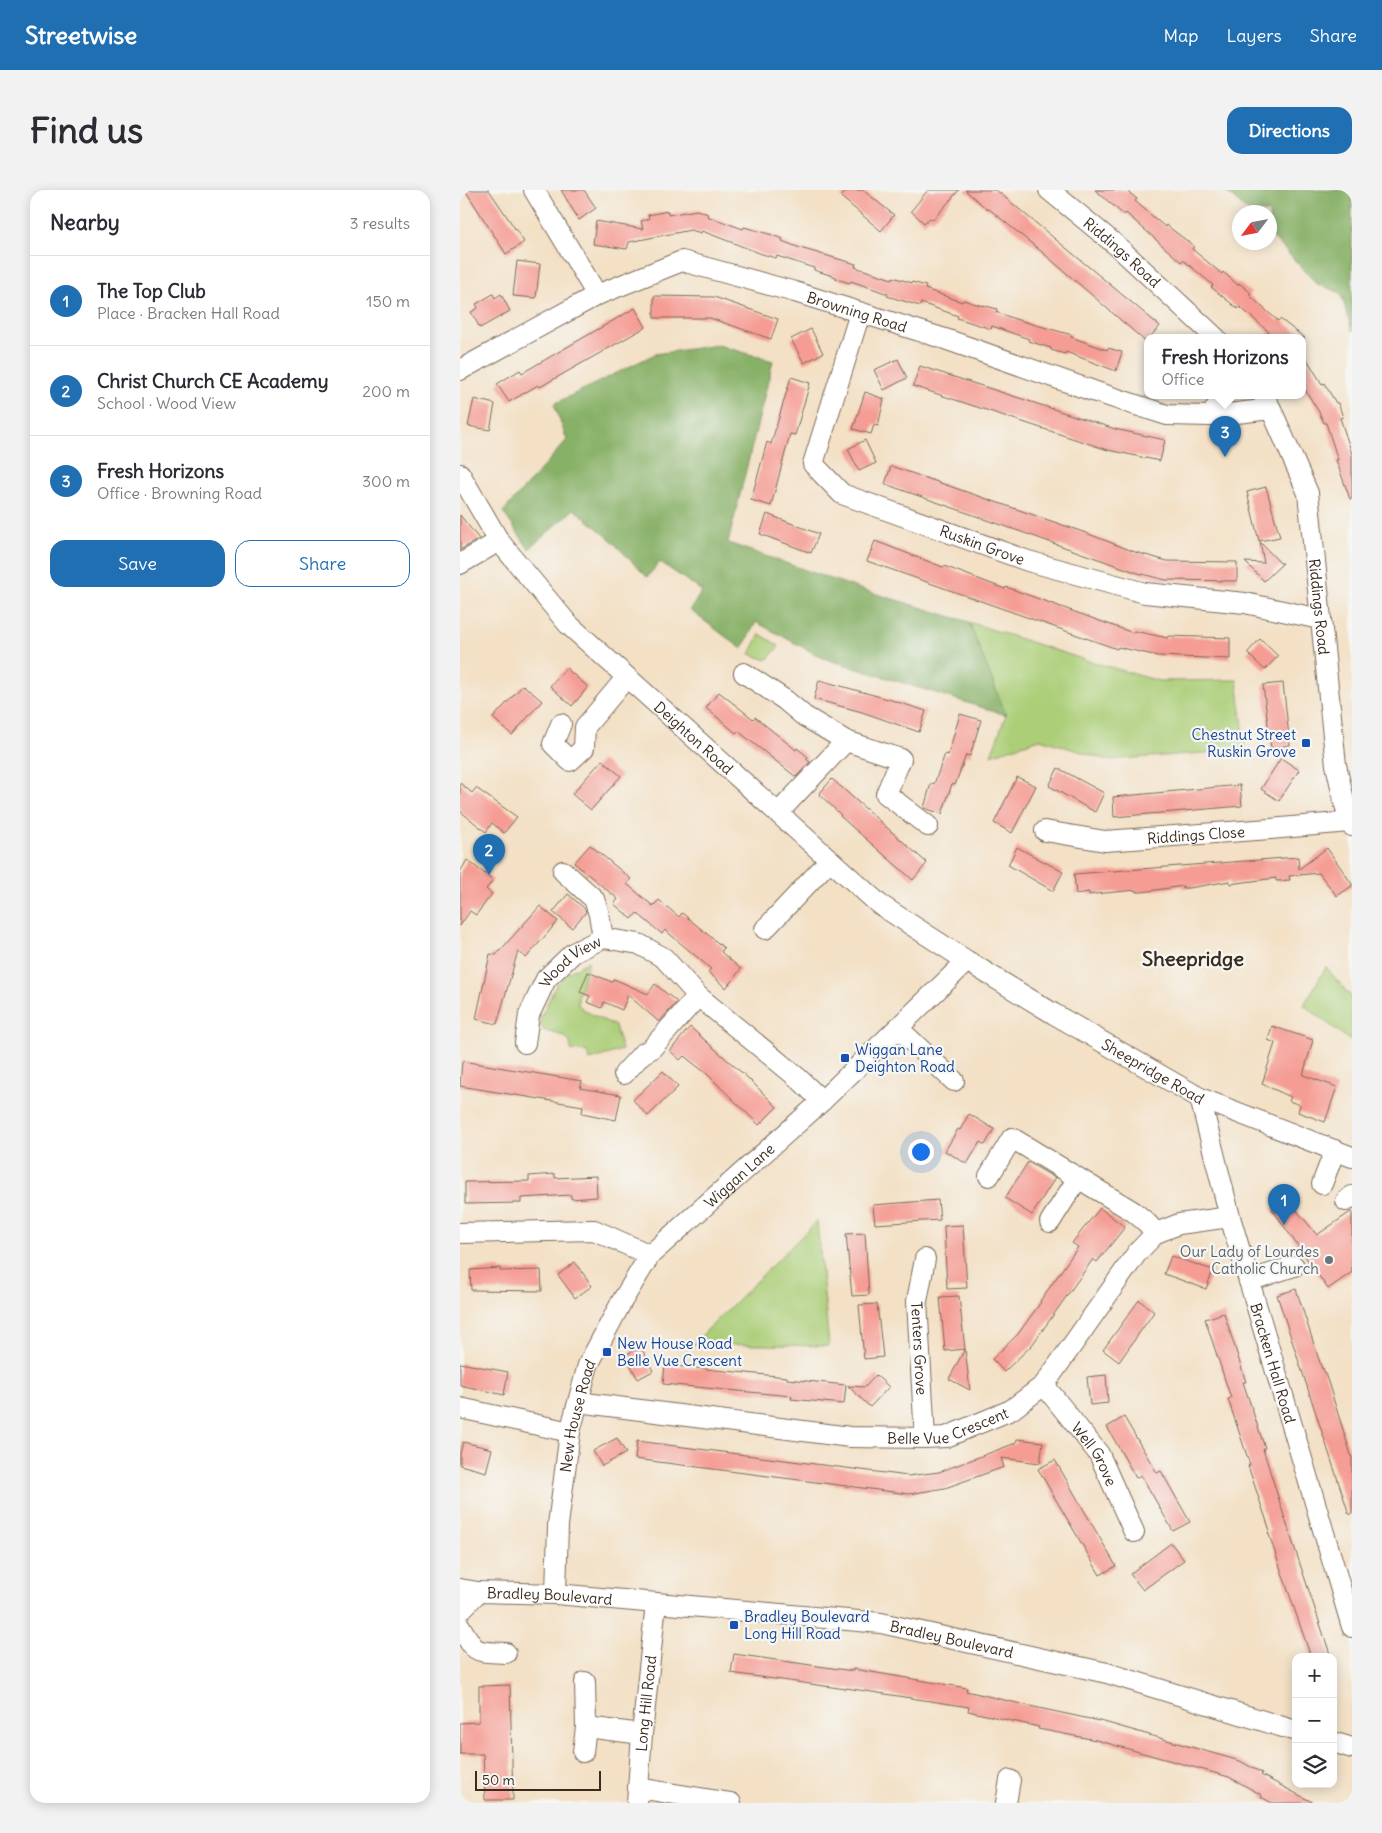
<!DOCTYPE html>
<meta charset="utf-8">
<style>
body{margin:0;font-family:Delius,sans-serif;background:#f2f2f3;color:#2b2b33}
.controls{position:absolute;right:15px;bottom:15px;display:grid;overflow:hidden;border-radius:10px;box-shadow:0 2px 12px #0003}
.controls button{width:45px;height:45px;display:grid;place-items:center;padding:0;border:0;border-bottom:1px solid #e1e1e2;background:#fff;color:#2b2b33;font:25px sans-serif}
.compass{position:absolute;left:772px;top:15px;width:45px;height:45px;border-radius:50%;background:#fff;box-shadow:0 2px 12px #0003;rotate:238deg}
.scale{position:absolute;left:15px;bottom:12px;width:126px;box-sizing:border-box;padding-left:5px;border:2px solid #3b2a1e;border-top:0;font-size:14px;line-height:18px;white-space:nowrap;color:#3b2a1e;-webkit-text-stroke:4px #f6f6f2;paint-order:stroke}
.you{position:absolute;left:460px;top:961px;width:18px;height:18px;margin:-12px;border:4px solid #fff;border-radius:50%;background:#1a73e8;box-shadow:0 0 0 8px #1a73e833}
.badge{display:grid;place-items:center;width:32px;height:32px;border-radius:50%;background:#1f6fb2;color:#fff;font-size:16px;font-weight:700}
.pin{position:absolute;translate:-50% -41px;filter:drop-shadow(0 1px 2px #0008)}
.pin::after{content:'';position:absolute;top:26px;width:18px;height:15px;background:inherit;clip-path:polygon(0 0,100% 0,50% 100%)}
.popup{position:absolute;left:684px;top:144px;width:162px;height:65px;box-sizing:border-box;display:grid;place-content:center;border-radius:10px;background:#fff;filter:drop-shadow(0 1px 4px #0005);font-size:16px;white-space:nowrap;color:#7c7c81}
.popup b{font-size:19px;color:#2b2b33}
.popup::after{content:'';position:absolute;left:50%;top:100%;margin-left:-10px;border:10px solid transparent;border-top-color:#fff}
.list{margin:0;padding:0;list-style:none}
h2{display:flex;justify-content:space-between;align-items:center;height:65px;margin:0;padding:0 20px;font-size:21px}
h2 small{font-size:16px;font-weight:400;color:#7c7c81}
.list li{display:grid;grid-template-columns:32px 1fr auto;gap:15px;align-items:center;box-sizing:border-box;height:90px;padding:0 20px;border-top:1px solid #e1e1e2}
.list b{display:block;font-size:19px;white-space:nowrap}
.list p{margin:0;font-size:16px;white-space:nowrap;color:#7c7c81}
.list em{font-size:16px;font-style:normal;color:#7c7c81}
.actions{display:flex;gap:10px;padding:15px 20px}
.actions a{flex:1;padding:11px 0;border:1px solid #1f6fb2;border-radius:15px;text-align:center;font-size:18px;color:#1f6fb2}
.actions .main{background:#1f6fb2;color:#fff}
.icon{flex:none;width:28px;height:28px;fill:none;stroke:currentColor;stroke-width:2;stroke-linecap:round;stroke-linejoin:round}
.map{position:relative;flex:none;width:892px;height:1613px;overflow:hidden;border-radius:15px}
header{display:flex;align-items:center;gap:30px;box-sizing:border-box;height:70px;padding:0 25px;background:#1f6fb2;color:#fff}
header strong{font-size:24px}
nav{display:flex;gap:28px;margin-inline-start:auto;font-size:18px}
.intro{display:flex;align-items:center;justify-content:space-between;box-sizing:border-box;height:120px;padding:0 30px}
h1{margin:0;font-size:35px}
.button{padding:12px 22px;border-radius:15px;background:#1f6fb2;color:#fff;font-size:18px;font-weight:700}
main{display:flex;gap:30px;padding:0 30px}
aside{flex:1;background:#fff;border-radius:15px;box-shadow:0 2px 12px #0003}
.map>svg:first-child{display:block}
.green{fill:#abce77;stroke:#737c4a}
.forest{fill:#88b168;stroke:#626e43}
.building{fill:#f59d94}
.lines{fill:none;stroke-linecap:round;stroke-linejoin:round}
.minor-casing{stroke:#7b6a58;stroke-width:22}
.minor{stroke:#fff;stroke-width:20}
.transit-dot{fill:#1a4fb4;stroke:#f6f6f2;stroke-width:2}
.worship-dot{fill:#6b7280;stroke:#f6f6f2;stroke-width:2}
.labels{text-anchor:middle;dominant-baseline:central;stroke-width:4.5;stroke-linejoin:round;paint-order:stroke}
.street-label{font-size:15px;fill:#3b2a1e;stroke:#f6f6f2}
.transit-label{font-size:15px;fill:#164399;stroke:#f6f6f2;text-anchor:start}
.worship-label{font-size:15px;fill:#5b616d;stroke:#f6f6f2;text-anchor:end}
.district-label{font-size:20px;font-weight:bold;fill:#3b2a1e;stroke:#f6f6f2}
</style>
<header>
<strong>Streetwise</strong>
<nav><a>Map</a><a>Layers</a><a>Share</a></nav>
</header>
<div class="intro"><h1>Find us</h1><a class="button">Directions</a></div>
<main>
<aside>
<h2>Nearby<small>3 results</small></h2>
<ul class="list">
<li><span class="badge">1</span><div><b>The Top Club</b><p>Place · Bracken Hall Road</p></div><em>150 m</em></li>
<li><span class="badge">2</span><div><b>Christ Church CE Academy</b><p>School · Wood View</p></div><em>200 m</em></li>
<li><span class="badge">3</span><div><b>Fresh Horizons</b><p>Office · Browning Road</p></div><em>300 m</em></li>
</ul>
<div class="actions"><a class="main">Save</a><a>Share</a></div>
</aside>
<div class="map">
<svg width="892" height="1613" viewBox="0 0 892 1613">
<rect width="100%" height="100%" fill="#f6f6f2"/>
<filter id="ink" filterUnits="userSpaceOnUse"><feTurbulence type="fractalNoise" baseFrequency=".02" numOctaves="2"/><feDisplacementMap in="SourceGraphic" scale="10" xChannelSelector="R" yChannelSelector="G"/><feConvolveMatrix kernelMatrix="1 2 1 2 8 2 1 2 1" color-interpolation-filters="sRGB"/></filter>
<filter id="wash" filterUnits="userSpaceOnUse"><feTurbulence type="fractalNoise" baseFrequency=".0096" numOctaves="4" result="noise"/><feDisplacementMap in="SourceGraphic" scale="20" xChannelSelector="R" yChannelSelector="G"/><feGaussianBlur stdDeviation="1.12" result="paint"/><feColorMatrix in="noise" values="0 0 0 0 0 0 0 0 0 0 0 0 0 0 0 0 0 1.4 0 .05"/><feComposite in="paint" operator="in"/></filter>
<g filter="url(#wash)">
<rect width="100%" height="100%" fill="#f3e0c5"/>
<g class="green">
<path d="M509 432 622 469 699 491 777 490 786 560 647 570 580 549 531 565 546 525Z"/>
<path d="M300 444 319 456 307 470 290 464Z"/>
<path d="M129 771 118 806V814L125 821 155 836 162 860 130 870 128 862 111 860C111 843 96 845 83 840L80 829 96 795 109 782Z"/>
<path d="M866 777 892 808V852L844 815Z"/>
<path d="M357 1031 369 1156 233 1154Z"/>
</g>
<g class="forest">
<path d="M764 0H892V141L881 103 857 94 810 44 809 22H789Z"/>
<path d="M258 155 313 171 268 353 400 399 509 432 546 525 363 468 296 432 282 459 230 420 242 401 200 372 187 387 149 348 114 319 69 359 43 322 107 250 94 214 195 164Z"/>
</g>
<g id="blocks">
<g class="building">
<path d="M5 0H29L64 52 46 64Z"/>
<path d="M101 0H124L136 18 119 30Z"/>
<path d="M387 0H403L434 25 421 41 381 7Z"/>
<path d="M468 0H499L473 30 470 28 464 33 451 21Z"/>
<path d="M505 0H536L700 136 689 148H688L686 152 582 62 529 19 528 20Z"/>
<path d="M635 0H666L677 9 675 11 705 37 706 35 734 56 732 59 762 84 763 82 778 95 779 93 791 103 789 105 818 131 820 129 845 148H804L809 142 780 117 778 119 751 97 753 95 723 70 721 72 666 23 664 25Z"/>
<path d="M237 20 248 24 247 26 283 39 284 37 309 44 323 49 322 51 340 58 396 74 395 77 432 89 433 87 452 93V92L466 96 465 99 502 112 503 110 523 116V115L537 119 536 122 555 129 612 145 611 147 647 160 648 158 662 162 656 181 606 162 605 164 591 160V158L568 151 569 149 532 136 531 139 497 128 498 126 461 113 460 116 427 106 428 104 391 91 390 93 376 89V87L354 80V78L317 66 316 68 302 64 242 41 241 43 231 40 169 52 167 59 133 54 136 31 183 39 181 31 189 29 188 25 208 21V25Z"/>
<path d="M57 71 80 74 76 108 53 106Z"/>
<path d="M33 104 35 108 41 104 50 121 20 138 11 122 18 118 16 114Z"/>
<path d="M194 106 254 107 318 129 311 149 250 128H194Z"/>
<path d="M175 118 186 137 80 197 78 195 49 212 37 194 60 180 62 183Z"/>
<path d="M351 139 363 163 344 173 331 149Z"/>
<path d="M842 161 862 194 864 193 876 213H878L883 227 880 228 892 264V309H890L876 270H878L866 233H864L859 222 842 195Z"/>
<path d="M438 169 447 188 424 200 414 180Z"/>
<path d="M460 176 655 239 705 250 700 271 648 260 453 196Z"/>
<path d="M331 187 350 193 335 245 330 244 311 316 291 310 307 252 311 254Z"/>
<path d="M405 202 424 209 418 236 414 235 411 244 393 239Z"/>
<path d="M14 209 35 214 30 240 8 236Z"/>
<path d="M405 250 416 273 399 281 388 259Z"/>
<path d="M431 276 626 343 675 362 707 371 777 372V391L706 390 678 383 425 294Z"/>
<path d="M806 297 820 347 799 351 787 302Z"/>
<path d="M307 324 359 344 351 363 300 344Z"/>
<path d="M0 325 19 349 0 360Z"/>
<path d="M415 351 483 377 484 376 545 399 546 397 673 443 674 441 708 448V446L770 448V469L698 466 658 457 657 459 407 371Z"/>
<path d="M800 352 820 373H823L804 391 785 372 804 373Z"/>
<path d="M800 449 818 466 805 480 787 463Z"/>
<path d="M106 478 128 497 112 516 90 496Z"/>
<path d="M359 490 428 509 466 521 459 542 402 522 354 509Z"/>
<path d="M823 493 830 555 811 558 803 495Z"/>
<path d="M63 495 82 511 52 545 33 528Z"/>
<path d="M259 502 293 529 295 527 336 560 337 558 348 567 346 569 350 572 336 587 278 541 276 543 246 518Z"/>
<path d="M500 524 521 530 510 566 506 565 495 595 492 594 482 624 464 618 471 593 474 594 485 564 488 565Z"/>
<path d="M821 568 839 580 819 611 801 599Z"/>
<path d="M142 570 161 586 131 620 112 604Z"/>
<path d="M598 578 644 603 635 622 589 596Z"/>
<path d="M557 587 576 596 552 643 534 633Z"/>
<path d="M372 589 467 673 453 690 390 635 380 626 381 625 359 604Z"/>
<path d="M0 593 12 603 16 598 57 627 44 643 32 633 26 642 0 621Z"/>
<path d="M780 595 782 616 654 627 653 607Z"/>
<path d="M130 655 171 689 167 694 193 716 199 710 219 727 222 723 264 758 261 762 281 779 266 798 248 782 251 779 205 740 202 744 177 723 172 729 154 714 158 709 114 673Z"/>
<path d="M557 657 603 682 593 701 548 675Z"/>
<path d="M867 658 892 694V696L877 706 859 683 829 686 830 690 816 691V688L777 693 770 694V691L729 698H723V696L682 702H676V700L635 704 629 705V702L616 704 614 684 838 667 839 679Z"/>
<path d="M7 670 33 690 26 699 32 704 16 725 10 721 0 736V682Z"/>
<path d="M108 704 125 719 126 722 112 738 93 722Z"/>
<path d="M80 716 98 731 66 768 58 761 37 834 16 829 30 764 36 765Z"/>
<path d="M128 782 152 792 154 789 188 804 195 794 217 812 199 832 168 805 162 820 144 812 142 818 127 812 130 806 120 802Z"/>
<path d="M812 836 853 850 843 885 877 897 865 932 838 922 840 915 829 911 831 907 802 894 815 853 808 850Z"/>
<path d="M230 837 289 889 317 917 299 935 247 884 224 866 220 870 210 861Z"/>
<path d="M2 871 122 891 120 898 161 905 156 930 122 923 123 916 0 896Z"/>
<path d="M203 881 218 897 188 926 173 910Z"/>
<path d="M509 924 534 939 525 955 520 952 507 974 485 961 498 939 500 940Z"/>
<path d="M568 972 595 988 572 1025 545 1008Z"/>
<path d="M95 984V988L136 986 137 1007 111 1009V1005L61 1008V1013L5 1014V992L69 991V986Z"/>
<path d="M826 1007 857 1045 892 1021V1082L868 1099 812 1019Z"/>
<path d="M478 1010 480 1030 415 1034 413 1015Z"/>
<path d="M640 1018 665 1037 637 1072 633 1069 572 1155 544 1182 532 1169 558 1144 581 1112 580 1111 618 1057 612 1053Z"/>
<path d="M503 1035 507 1098 487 1099 484 1036Z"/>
<path d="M405 1043 409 1105 392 1106 386 1044Z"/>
<path d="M711 1066 753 1080 746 1099 704 1084Z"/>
<path d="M115 1072 132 1096 115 1108 98 1085Z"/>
<path d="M40 1078V1081L81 1080 82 1101 11 1100 10 1080Z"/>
<path d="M836 1099 862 1179 863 1178 868 1192 892 1268V1324H889L817 1105Z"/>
<path d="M499 1106 505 1159 485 1161 480 1107Z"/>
<path d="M679 1110 694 1122 659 1172 643 1160Z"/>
<path d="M417 1114 423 1167 404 1169 399 1115Z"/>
<path d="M764 1123 786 1192H783L805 1258 803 1259 824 1326 871 1467H851L808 1342 810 1341 788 1276 790 1275 768 1209 771 1208 745 1129Z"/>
<path d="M181 1157 193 1181 178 1189 165 1165Z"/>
<path d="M505 1159 510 1200 489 1189Z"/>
<path d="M0 1173 48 1182 44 1205 0 1195Z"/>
<path d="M205 1175 327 1187V1189L386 1195 384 1214 331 1209 332 1206 203 1194Z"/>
<path d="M416 1185 429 1197 410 1217 388 1196 405 1197Z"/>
<path d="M646 1185 648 1213 630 1215 627 1187Z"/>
<path d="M664 1227 697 1283 701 1281 730 1332 713 1341 681 1285 676 1288 647 1237Z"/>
<path d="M157 1248 166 1263 142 1276 133 1261Z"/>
<path d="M557 1249 583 1252 580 1273 541 1268 544 1277 485 1298 449 1304 175 1269 177 1251 448 1286 479 1282 556 1253Z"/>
<path d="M3 1252 32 1259 26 1282 0 1275V1264Z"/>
<path d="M595 1270 656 1376 640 1385 578 1279Z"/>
<path d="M711 1353 724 1370 683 1400 670 1384Z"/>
<path d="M274 1464 393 1481V1479L507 1498 506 1501 574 1517 644 1532 780 1571 802 1583 801 1585 854 1613H812L801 1607 802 1605 769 1587 636 1550 578 1539 579 1537 508 1521 509 1517 386 1498V1499L271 1483Z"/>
<path d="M50 1495 53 1610H25L23 1564H0V1533L19 1532V1496Z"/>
</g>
</g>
</g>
<g filter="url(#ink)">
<use href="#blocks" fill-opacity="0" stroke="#7b6a58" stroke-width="1"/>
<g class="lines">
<defs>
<g id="minor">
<path d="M74 0 137 105"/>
<path id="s1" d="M589 0 656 55 756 148"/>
<path id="s2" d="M400 123 353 274 382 304 568 371 685 403 785 413 860 429"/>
<path id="s3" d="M0 180 137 105 222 71 335 102 485 149 636 202 707 225 751 226 811 219"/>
<path id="s4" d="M804 207 811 219 848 303 876 575 889 632 892 636"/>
<path d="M751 226 763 206"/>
<path id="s5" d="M0 284 39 351 108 434 419 714 507 771 594 824 740 908 892 967"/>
<path d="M0 374 39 351"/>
<path d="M284 483 325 510 344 526 386 551 318 623"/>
<path d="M101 534 93 554 110 571 124 558 125 537 166 488"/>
<path d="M386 551 441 569 426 604 468 636"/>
<path id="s6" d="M585 641 645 651 810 639 889 632"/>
<path d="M103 681 134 709 139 724 143 748"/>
<path d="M305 739 370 670"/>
<path d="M438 838 494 891"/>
<path id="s7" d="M65 853 69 825 86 789 113 763 143 748 179 754 204 768 238 806 338 888 362 911"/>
<path d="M164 884 182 864 191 859 238 806"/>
<path id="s8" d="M740 908 770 1027 892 1437"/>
<path d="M529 986 552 948 674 1022 686 1032 696 1043"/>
<path d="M862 994 875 960"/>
<path d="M886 1011 892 1006"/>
<path d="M590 1032 618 988"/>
<path d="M0 1043 134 1040 190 1065"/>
<path id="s9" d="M465 1069 457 1111 465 1248"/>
<path d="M789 1091 834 1076"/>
<path id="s10" d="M584 1195 639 1264 674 1342"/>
<path id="s11" d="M118 1212 390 1247 465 1248 486 1247 551 1220 584 1195 677 1063 696 1043 719 1034 770 1027"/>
<path d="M0 1218 110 1242"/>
<path id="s12" d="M0 1399 18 1402 96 1404 421 1433 647 1483 836 1541"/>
<path id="s13" d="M96 1404 98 1335 110 1242 118 1212 128 1175 162 1111 190 1065 362 911 507 771"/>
<path d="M0 1421 18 1402"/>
<path d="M0 1436C17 1465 13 1461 46 1463"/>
<path d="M126 1537 182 1544"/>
<path d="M873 1552 892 1558"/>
<path d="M123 1562 126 1537 125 1492"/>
<path d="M178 1598 271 1613"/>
<path id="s14" d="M177 1613 182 1544 196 1413"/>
<path d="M546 1613 550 1590"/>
</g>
</defs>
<use href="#minor" class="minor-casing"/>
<use href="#minor" class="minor"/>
</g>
</g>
<g class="transit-dot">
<rect x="841" y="548" width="10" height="10" rx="2.5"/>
<rect x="380" y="863" width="10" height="10" rx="2.5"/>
<rect x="142" y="1157" width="10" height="10" rx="2.5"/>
<rect x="269" y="1430" width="10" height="10" rx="2.5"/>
</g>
<circle class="worship-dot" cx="869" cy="1070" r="5"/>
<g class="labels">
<g class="street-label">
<text stroke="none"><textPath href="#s1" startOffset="96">Riddings Road</textPath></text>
<text stroke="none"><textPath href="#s3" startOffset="430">Browning Road</textPath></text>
<text stroke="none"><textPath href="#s2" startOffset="349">Ruskin Grove</textPath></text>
<text stroke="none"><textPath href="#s4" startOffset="220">Riddings Road</textPath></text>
<text stroke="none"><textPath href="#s5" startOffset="355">Deighton Road</textPath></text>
<text stroke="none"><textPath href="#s6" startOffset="152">Riddings Close</textPath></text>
<text stroke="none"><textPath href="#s7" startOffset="98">Wood View</textPath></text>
<text stroke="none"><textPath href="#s5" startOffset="925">Sheepridge Road</textPath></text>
<text stroke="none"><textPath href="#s13" startOffset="478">Wiggan Lane</textPath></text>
<text stroke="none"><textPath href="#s9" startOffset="90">Tenters Grove</textPath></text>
<text stroke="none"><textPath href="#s8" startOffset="275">Bracken Hall Road</textPath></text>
<text stroke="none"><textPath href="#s13" startOffset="180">New House Road</textPath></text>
<text stroke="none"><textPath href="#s11" startOffset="374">Belle Vue Crescent</textPath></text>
<text stroke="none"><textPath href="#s10" startOffset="86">Well Grove</textPath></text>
<text stroke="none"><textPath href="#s12" startOffset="90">Bradley Boulevard</textPath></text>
<text stroke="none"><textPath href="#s12" startOffset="495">Bradley Boulevard</textPath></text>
<text stroke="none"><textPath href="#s14" startOffset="100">Long Hill Road</textPath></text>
</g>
<g class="transit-label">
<text x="836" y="544" text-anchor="end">Chestnut Street<tspan x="836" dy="17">Ruskin Grove</tspan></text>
<text x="395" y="859">Wiggan Lane<tspan x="395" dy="17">Deighton Road</tspan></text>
<text x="157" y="1153">New House Road<tspan x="157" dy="17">Belle Vue Crescent</tspan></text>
<text x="284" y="1426">Bradley Boulevard<tspan x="284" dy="17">Long Hill Road</tspan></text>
</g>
<g class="worship-label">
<text x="859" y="1061">Our Lady of Lourdes<tspan x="859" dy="17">Catholic Church</tspan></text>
</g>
<g class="district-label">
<text x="733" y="768">Sheepridge</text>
</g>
</g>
</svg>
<div class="controls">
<button>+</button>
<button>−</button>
<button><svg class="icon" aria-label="layers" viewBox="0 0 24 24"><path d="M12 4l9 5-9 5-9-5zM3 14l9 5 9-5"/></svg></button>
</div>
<svg class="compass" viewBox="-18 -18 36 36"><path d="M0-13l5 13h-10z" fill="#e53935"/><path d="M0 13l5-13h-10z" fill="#7c7c81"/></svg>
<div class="scale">50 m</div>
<div class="you"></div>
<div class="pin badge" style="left:824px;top:1035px">1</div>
<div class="pin badge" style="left:29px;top:685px">2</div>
<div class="pin badge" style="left:765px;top:267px">3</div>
<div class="popup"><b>Fresh Horizons</b>Office</div>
</div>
</main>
